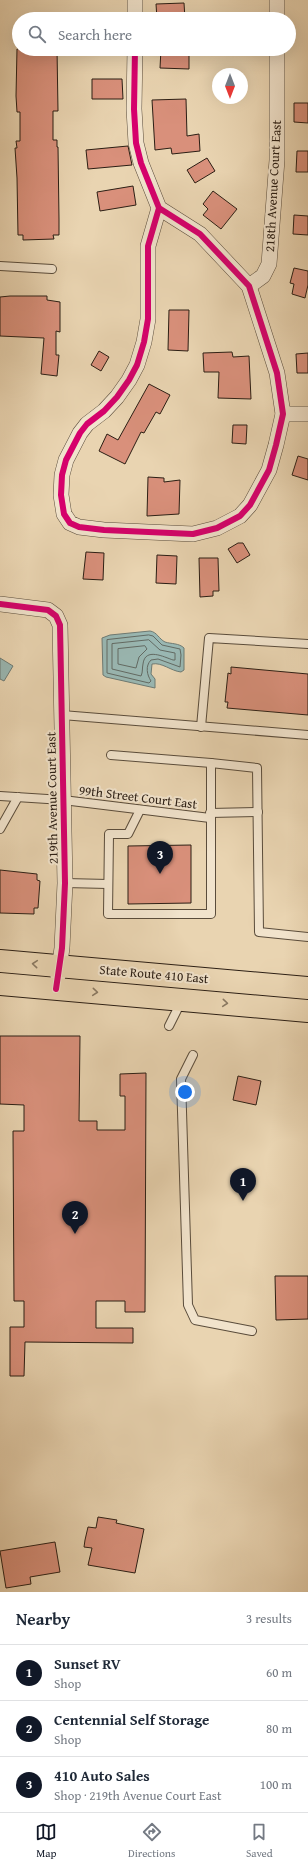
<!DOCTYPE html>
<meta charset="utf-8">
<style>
body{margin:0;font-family:"Gentium Book Plus",serif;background:#f6f6f7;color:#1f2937}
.compass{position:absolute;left:212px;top:68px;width:36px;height:36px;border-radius:50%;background:#fff;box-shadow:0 4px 16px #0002;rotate:180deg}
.you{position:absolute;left:185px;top:1092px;width:14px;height:14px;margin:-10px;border:3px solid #fff;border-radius:50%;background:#1a73e8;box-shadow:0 0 0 6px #1a73e833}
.badge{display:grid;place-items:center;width:26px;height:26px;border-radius:50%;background:#111827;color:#fff;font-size:13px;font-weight:700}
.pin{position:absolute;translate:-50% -33px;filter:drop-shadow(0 1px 2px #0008)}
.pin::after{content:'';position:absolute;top:21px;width:14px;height:12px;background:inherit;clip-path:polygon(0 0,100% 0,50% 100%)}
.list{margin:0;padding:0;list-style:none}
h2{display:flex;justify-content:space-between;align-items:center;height:52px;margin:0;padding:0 16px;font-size:17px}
h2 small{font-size:13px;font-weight:400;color:#747a83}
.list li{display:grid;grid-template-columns:26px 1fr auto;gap:12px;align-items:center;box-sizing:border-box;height:56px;padding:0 16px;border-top:1px solid #e0e1e3}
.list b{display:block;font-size:15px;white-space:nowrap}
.list p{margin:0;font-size:13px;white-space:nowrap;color:#747a83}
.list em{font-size:13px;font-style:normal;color:#747a83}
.icon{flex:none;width:22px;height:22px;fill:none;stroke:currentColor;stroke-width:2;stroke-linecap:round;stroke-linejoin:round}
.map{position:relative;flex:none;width:308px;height:1592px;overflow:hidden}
.search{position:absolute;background:#fff;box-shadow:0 4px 16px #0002;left:12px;right:12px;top:12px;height:44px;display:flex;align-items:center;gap:10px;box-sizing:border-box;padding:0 14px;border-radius:22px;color:#747a83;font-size:15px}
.sheet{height:220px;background:#fff}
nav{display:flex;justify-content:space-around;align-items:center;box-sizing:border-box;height:56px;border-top:1px solid #e0e1e3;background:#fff;font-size:11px;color:#747a83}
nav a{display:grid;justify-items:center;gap:2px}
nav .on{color:#111827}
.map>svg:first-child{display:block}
.water{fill:#99b7b2;stroke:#6d7a73}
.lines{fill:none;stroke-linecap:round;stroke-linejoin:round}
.shore{stroke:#626a63;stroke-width:1}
.building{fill:#d9907b;stroke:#2b1e14}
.service-casing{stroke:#5a4c3b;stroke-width:10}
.minor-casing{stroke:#5a4c3b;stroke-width:16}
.primary-casing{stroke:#2b1e14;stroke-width:24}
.service{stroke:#f1e3cc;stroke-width:8}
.minor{stroke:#f1e3cc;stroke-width:15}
.primary{stroke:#e9d4b1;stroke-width:22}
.cycleway-casing{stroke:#f1e3cc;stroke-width:8}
.cycleway{stroke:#d6006c;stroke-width:6}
.oneway{stroke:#8a7962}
.labels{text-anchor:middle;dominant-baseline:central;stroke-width:4;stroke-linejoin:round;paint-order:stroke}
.street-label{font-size:13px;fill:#2b1e14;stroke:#f1e3cc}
</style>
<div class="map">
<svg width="308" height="1592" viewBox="0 0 308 1592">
<rect width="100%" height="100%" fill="#e9d4b1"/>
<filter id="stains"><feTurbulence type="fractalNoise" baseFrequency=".005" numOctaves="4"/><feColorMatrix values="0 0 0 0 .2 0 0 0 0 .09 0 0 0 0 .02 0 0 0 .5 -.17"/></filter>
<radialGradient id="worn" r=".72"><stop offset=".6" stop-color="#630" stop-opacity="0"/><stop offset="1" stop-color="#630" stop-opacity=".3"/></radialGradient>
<g class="water">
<path d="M150 631C157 632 159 639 165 642 171 644 179 643 184 648V670L181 672C171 671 162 662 152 664L151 674 155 679V688L106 677 103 675 102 638 110 635Z"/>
<path d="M0 658 13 666 4 681 0 679Z"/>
</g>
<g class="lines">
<g class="shore">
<path d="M149 635 153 636 162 645 180 649 181 655 180 667 158 659 151 660C145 666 147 675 151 681L149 683 107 673V640Z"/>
<path d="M149 640 160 650 175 653V660H173C164 657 145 647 143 664 142 668 143 672 141 676L112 669V644Z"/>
<path d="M145 646 147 649 139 657 136 668 118 664V649Z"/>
</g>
</g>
<g class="building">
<path d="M184 3 185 19H157L156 4Z"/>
<path d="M17 49H57L58 111H53V140H57V147H58L59 219V235H53L54 239 23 240V235H18L17 178 15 148H17L16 141H20V112H17L16 96Z"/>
<path d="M161 49 189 50V69L160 68Z"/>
<path d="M92 79H122L123 99H92Z"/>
<path d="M186 99 187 136 199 134 200 151 172 154 171 148 155 150 152 100Z"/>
<path d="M294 103H308V123L294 122Z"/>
<path d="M128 146 132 165 88 169 86 150Z"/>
<path d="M297 151H308V172H296Z"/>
<path d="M207 158 215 171 195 183 187 170Z"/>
<path d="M133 186 136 205 100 211 97 192Z"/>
<path d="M213 191 237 209 221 229 203 215 208 209 203 204Z"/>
<path d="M294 215 308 216V235L293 234Z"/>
<path d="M294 268 308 271V285L305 298 292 294 294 284 290 283Z"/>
<path d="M10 296H47V300L60 302V332L56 331V355H59L57 376 41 374 44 338 0 336V297Z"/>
<path d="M169 310H189L188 351 168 350Z"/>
<path d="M99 351 109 357 101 371 91 365Z"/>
<path d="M232 352 233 357 249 356 251 399 218 398 219 372H204L203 353Z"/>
<path d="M308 353V373H297L296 354Z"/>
<path d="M149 384 170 395 160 414 156 412 144 433 141 432 125 464 99 451 107 434 118 440Z"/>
<path d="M233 425H247L246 444 232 443Z"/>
<path d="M298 456 308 459V480L292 475Z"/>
<path d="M148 477 164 478V482L180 480 179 514 147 516Z"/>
<path d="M238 543H243L250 555 237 563 228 549Z"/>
<path d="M86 552 104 553 103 580 83 579Z"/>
<path d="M157 555 177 556 176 584 156 583Z"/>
<path d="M199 558H218L219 591H213V596L200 597Z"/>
<path d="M231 667 308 674V715L227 708 228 702H225L228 673 231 674Z"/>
<path d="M191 845V903L128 904V846Z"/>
<path d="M0 870 37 874V880L40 881 38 908H34V914L0 913Z"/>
<path d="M0 1036H80L79 1121H97V1130H125V1096H120V1074L146 1073 145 1312H125V1301H96V1328H133V1343L25 1342 24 1376H10V1327H24V1301H14L13 1131H24V1105L0 1104Z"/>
<path d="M238 1076 261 1081 256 1105 233 1100Z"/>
<path d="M275 1276H308V1319L276 1320Z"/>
<path d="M98 1517 117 1520 116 1523 144 1529 135 1573 88 1565 92 1548 84 1547 85 1540 88 1527 96 1528Z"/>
<path d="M55 1542 60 1572 30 1577 31 1584 6 1588 0 1551Z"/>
</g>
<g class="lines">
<defs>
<g id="service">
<path d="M0 266 52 269"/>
<path d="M62 715 308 735"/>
<path d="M201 727 209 638 308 644"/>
<path d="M111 755 211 763V914H108L109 834H128L140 810"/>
<path d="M211 763 257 768 259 932 308 937"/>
<path d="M0 796 63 800 210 818"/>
<path d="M210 813 258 812"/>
<path d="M0 829 18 797"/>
<path d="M65 883 108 884"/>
<path d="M169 1026 181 1002"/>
<path d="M193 1055 181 1079 188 1305 195 1320 252 1331"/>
</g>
<g id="minor">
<path d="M135 19V0"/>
<path d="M277 19V0"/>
<path d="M135 49 134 109 136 143 141 163 159 208 148 246V319L144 342 137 365 129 380 117 397 104 411 87 424 80 433 66 460 62 475 61 495 64 514 70 523 79 527 104 530 193 534 217 528 240 516 250 505 269 470 276 445 283 414 277 373 249 286 200 234 159 208"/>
<path d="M249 286 263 276 269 264 277 160V49"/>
<path d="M283 414H308"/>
<path d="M0 604 48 610 56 616 60 625 65 883 62 948 58 976"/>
</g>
<g id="primary">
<path d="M0 961 308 988"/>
<path d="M0 984 308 1011"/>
</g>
</defs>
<use href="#service" class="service-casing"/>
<use href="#minor" class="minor-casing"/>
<use href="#primary" class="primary-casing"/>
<use href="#service" class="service"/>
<use href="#minor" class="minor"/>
<use href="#primary" class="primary"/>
<defs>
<g id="cycleway">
<path d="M135 49 134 109 136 143 141 163 159 208 148 246V319L144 342 137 365 129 380 117 397 104 411 87 424 80 433 66 460 62 475 61 495 64 514 70 523 79 527 104 530 193 534 217 528 240 516 250 505 269 470 276 445 283 414 277 373 249 286 200 234 159 208"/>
<path d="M0 604 48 610 56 616 60 625 65 883 62 948 56 989"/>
</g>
</defs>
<use href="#cycleway" class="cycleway-casing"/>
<use href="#cycleway" class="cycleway"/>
</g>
<defs><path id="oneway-chevron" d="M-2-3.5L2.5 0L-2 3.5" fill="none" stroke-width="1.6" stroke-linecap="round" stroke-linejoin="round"/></defs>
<g class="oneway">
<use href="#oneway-chevron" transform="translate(35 964) rotate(-175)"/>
<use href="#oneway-chevron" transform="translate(95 992) rotate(5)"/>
<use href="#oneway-chevron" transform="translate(225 1003) rotate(5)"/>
</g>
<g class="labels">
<g class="street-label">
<text transform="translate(273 186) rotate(-87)">218th Avenue Court East</text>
<text transform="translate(138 797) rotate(7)">99th Street Court East</text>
<text transform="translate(52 798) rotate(-91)">219th Avenue Court East</text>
<text transform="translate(154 974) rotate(5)">State Route 410 East</text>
</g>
</g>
<rect width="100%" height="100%" filter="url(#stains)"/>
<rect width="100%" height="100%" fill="url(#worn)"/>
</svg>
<svg class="compass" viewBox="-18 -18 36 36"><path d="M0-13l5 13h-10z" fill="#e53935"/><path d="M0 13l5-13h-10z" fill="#747a83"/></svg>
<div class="you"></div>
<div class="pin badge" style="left:243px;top:1201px">1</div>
<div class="pin badge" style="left:75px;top:1234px">2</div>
<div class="pin badge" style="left:160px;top:874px">3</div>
<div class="search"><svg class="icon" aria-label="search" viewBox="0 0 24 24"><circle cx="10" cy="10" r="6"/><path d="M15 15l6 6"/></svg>Search here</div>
</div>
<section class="sheet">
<h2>Nearby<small>3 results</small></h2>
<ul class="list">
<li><span class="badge">1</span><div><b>Sunset RV</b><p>Shop</p></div><em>60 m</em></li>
<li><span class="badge">2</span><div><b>Centennial Self Storage</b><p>Shop</p></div><em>80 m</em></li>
<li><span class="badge">3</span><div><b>410 Auto Sales</b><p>Shop · 219th Avenue Court East</p></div><em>100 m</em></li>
</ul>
</section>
<nav>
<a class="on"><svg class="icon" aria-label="map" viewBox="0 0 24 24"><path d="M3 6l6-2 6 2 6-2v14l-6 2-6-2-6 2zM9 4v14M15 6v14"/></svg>Map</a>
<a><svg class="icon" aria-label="directions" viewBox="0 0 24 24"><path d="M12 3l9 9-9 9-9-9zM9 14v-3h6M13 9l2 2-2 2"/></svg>Directions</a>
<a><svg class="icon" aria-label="saved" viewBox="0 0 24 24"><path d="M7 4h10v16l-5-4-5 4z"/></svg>Saved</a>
</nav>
